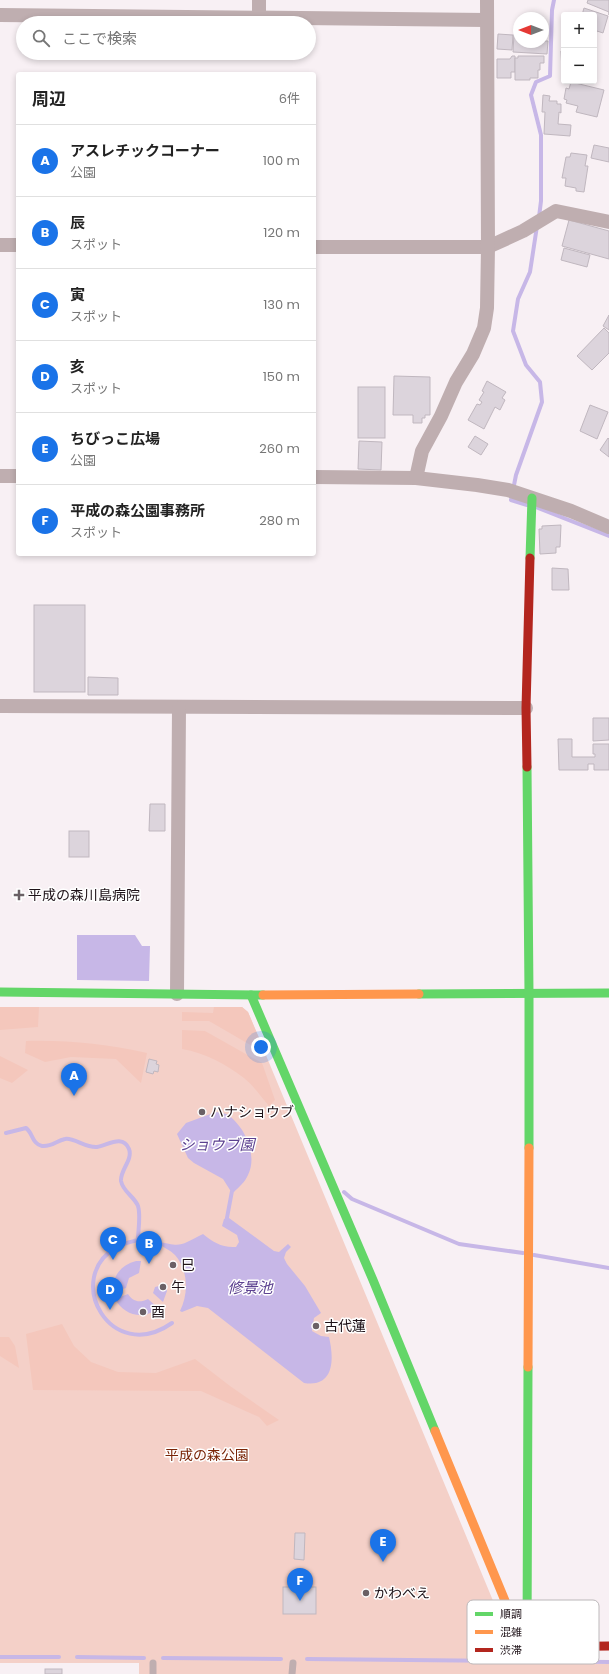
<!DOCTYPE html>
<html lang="ja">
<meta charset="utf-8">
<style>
body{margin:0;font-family:Poppins,"Noto Sans JP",sans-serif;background:#f6f6f6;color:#222}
.controls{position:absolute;right:12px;top:12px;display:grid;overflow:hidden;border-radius:4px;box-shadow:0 2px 6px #0003}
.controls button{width:36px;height:36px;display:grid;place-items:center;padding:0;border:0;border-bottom:1px solid #e0e0e0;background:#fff;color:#222;font:20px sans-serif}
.compass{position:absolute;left:513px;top:12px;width:36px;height:36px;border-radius:50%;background:#fff;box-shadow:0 2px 6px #0003;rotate:270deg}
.you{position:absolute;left:261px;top:1047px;width:14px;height:14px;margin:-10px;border:3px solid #fff;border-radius:50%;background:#1a73e8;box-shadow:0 0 0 6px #1a73e833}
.badge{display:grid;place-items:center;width:26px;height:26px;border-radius:50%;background:#1a73e8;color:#fff;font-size:13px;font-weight:700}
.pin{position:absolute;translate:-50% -33px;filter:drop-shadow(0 1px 2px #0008)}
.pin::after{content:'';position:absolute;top:21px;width:14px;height:12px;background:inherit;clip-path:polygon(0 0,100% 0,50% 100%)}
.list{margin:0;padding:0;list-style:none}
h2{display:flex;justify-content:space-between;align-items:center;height:52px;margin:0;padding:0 16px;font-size:17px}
h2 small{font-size:13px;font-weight:400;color:#767676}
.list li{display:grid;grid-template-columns:26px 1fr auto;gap:12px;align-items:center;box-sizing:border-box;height:72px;padding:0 16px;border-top:1px solid #e0e0e0}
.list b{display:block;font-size:15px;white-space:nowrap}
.list p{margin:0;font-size:13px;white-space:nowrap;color:#767676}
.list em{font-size:13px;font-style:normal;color:#767676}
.icon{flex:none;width:22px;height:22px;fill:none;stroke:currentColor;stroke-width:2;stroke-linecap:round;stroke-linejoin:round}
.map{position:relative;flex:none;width:609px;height:1674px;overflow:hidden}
.search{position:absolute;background:#fff;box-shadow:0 2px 6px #0003;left:16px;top:16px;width:300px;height:44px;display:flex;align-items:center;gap:10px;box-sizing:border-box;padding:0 14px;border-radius:22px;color:#767676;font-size:15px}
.panel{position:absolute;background:#fff;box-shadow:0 2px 6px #0003;left:16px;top:72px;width:300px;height:484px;border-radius:4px}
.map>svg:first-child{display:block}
.green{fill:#f4d0c8}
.forest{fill:#f4c7bc}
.water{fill:#c7b7e7}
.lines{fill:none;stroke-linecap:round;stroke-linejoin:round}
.stream{stroke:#c7b7e7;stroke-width:4}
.building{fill:#dcd4dc;stroke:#c0b7bf}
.lane{stroke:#bfaeb0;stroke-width:7}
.street{stroke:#bfaeb0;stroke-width:14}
.fast{stroke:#63d668;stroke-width:9}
.slow{stroke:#ff974d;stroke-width:9}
.jam{stroke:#b3261e;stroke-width:9}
.poi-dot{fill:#6a6065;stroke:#fff;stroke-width:1.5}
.labels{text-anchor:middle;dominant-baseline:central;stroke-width:3;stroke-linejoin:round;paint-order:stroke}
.poi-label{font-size:14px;fill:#1e1218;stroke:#fff;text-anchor:start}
.park-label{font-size:14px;fill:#7a2406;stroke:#fff}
.water-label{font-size:15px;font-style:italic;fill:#5c4190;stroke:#fff}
.key{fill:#fff;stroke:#bcb8ba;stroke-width:1}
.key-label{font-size:11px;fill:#1e1218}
</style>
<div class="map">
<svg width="609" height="1674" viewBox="0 0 609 1674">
<rect width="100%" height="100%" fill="#f8f0f4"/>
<path class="green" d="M0 1007H242L248 1012 519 1663 609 1664V1674H139V1663H0Z"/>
<g class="forest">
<path d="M0 1007H39L38 1027 0 1030Z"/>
<path d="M214 1007H242L248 1012 266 1054 209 1021H182V1012L213 1013Z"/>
<path d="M182 1030 205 1031 262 1063 275 1100 269 1106C261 1097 253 1085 244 1078 226 1064 205 1053 182 1049Z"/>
<path d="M26 1041C69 1040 105 1044 147 1053L141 1083 116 1059 71 1057 45 1062 25 1053Z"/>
<path d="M0 1056 28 1070 12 1083 0 1078Z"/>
<path d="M62 1324 74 1346 91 1362 118 1372 156 1373 195 1359 230 1386 279 1420 267 1426 259 1417 201 1391 33 1390 26 1334Z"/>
<path d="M0 1337H9L15 1346 19 1368 0 1356Z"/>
</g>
<g class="water">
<path d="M77 935H135L142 946H150L149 981 77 980Z"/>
<path d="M216 1112C220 1113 225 1113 228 1115 245 1127 258 1155 248 1175 245 1182 239 1187 234 1192L230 1190 223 1179 194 1163 188 1158 177 1134 186 1123Z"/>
<path d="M229 1218 274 1251 279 1252 288 1244 291 1247 286 1252 284 1258 287 1264 305 1286 321 1313 314 1318 312 1331 321 1336 329 1337C334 1358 335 1388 304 1383L208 1308 197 1306 182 1312 180 1311C189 1293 188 1270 175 1255 170 1250 163 1247 157 1243V1241C183 1248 180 1245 203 1234 213 1242 222 1248 236 1247L239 1242 237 1235 222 1226 224 1219Z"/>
<path d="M136 1261H141L139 1273 129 1278 126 1288 113 1292C112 1276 121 1265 136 1261Z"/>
<path d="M167 1284V1291L163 1302 153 1293 155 1287Z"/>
<path d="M128 1294C133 1302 140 1303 148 1299L158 1308C143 1321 124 1315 115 1299Z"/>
</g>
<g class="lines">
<g class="stream">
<path d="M539 217 541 201V135L531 95 536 82 550 76 552 10 554 0"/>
<path d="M527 505 511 500 516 475 542 402 540 382 526 365 513 331 518 299 530 272 537 226"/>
<path d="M538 508 609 536"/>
<path d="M6 1133 26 1128C33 1133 32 1144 42 1146 52 1147 56 1141 65 1139 73 1137 86 1148 97 1147 108 1145 123 1134 129 1149 133 1160 120 1170 121 1181 123 1192 134 1196 138 1206 141 1216 138 1230 138 1240 131 1242 124 1243 117 1247 62 1278 111 1366 172 1323"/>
<path d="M344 1192 352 1199 459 1244 523 1253"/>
<path d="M226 1223 232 1191"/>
<path d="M534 1255 609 1268"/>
<path d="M0 1657H59"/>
<path d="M77 1657 144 1658"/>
<path d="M163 1658 281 1659"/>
<path d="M307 1659 609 1662"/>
</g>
</g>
<g class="building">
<path d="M588 0H609V15V12L587 3Z"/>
<path d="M584 8 608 16 603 33 597 31 594 41V15H582Z"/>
<path d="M498 34 513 35 512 50 497 49Z"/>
<path d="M514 34 519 35V42H543V36V41H548L547 54 513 52Z"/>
<path d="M561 51H564V71H562Z"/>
<path d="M512 56H515V72H511V78H497V59H510Z"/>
<path d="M518 56H544V63H540V70H538V78H530V80H515V58H518Z"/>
<path d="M571 82 604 90 597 117 576 112 578 106 566 103 567 100 564 99 566 88 569 89Z"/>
<path d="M543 95 550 96 549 101H557V104H561V113L559 112 558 124 571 125 570 136 544 134 545 112H542Z"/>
<path d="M594 145 609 148V162L591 158Z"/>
<path d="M571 153 587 155 585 166H588L584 192 576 191V188L565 186 566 178H562L566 157H570Z"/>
<path d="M569 220 609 231V259L562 246Z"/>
<path d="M564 248 590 255 587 267 561 260Z"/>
<path d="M609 315V330L603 326Z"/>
<path d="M604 328 609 333V353L592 370 577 356Z"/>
<path d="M394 376 430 377V415H425V418H422V423H413V415H393Z"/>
<path d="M487 381 506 392 502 398 505 400 500 410 495 407 484 429 468 420 477 404 480 405 482 402 479 400 484 392 482 391Z"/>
<rect x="358" y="387" width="27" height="51"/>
<path d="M590 405 608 412 597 439 580 431Z"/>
<path d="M475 436 488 444 481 455 468 447Z"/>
<path d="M608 438 609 439V457L600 450Z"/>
<path d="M359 441 382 442 381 470 358 469Z"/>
<path d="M561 525 560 547H556V553L540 554 539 529H542V526Z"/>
<path d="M552 568 568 569 569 590H552Z"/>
<rect x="34" y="605" width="51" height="87"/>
<path d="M88 677 118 678V695H88Z"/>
<path d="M593 718H609V740L593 741Z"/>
<path d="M558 739H572V757H595V754H593V744H609V770H594V764H588V770H559Z"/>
<path d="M150 804H165V831H149Z"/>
<rect x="69" y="831" width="20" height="26"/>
<path d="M149 1059 157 1061 156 1064 159 1065 158 1072 154 1071 153 1074 146 1072Z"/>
<path d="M295 1533H305L304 1560 294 1559Z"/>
<rect x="283" y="1587" width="33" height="27"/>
<rect x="45" y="1669" width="17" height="5"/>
</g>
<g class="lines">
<g class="lane">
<path d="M153 1674V1663"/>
<path d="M292 1674 293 1663"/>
</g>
<g class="street">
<path d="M0 15 486 20"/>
<path d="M259 17V0"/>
<path d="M0 245H18"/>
<path d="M314 247H488L523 231 556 211 609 222"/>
<path d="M0 476H18"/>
<path d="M314 477 416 478 477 485 508 490 571 511 609 527"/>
<path d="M416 478 422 451 441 416 456 382 473 354 484 328 487 308 488 247 487 0"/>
<path d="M0 706 526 708"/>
<path d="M177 994 179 708"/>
</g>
<g class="fast">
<path d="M530 558 532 498"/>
<path d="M527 767 529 994V1148"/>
<path d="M0 992 263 995"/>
<path d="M419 994 609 993"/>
<path d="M251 995 373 1280 435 1431"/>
<path d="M527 1644 528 1367"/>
</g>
<g class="slow">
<path d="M263 995 419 994"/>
<path d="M528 1367 529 1148"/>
<path d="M435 1431 508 1608"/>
</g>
<g class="jam">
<path d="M527 767 526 708 530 558"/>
<path d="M508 1608C514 1622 518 1640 534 1647L609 1646"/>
</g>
</g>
<g class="poi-dot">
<path d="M17 889h4v4h4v4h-4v4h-4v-4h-4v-4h4z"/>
<circle cx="202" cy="1112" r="4"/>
<circle cx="173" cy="1265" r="4"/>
<circle cx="163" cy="1287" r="4"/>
<circle cx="143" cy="1312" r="4"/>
<circle cx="316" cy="1326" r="4"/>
<circle cx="366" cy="1593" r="4"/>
</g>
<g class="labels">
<g class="poi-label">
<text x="28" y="895">平成の森川島病院</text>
<text x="210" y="1112">ハナショウブ</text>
<text x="181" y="1265">巳</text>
<text x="171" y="1287">午</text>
<text x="151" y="1312">酉</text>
<text x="324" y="1326">古代蓮</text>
<text x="374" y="1593">かわべえ</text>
</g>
<g class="park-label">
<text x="207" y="1455">平成の森公園</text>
</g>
<g class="water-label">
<text x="217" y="1144">ショウブ園</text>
<text x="250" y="1287">修景池</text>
</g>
</g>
<rect x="467" y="1600" width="132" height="64" rx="6" class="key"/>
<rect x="475" y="1612" width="18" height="4" fill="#63d668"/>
<rect x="475" y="1630" width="18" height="4" fill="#ff974d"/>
<rect x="475" y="1648" width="18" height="4" fill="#b3261e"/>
<g class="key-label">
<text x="500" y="1618">順調</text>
<text x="500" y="1636">混雑</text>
<text x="500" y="1654">渋滞</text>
</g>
</svg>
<div class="controls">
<button>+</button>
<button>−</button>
</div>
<svg class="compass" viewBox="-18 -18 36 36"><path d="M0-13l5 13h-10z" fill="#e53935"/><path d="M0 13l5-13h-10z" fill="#767676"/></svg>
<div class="you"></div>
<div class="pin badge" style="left:74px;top:1096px">A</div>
<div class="pin badge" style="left:149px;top:1264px">B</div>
<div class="pin badge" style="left:113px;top:1260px">C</div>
<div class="pin badge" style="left:110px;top:1310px">D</div>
<div class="pin badge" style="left:383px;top:1562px">E</div>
<div class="pin badge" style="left:300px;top:1601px">F</div>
<div class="search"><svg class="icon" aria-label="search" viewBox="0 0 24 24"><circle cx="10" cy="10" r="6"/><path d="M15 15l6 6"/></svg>ここで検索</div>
<section class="panel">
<h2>周辺<small>6件</small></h2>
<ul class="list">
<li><span class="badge">A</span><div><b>アスレチックコーナー</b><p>公園</p></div><em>100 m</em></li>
<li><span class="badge">B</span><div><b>辰</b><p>スポット</p></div><em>120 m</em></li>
<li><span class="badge">C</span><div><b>寅</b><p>スポット</p></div><em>130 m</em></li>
<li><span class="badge">D</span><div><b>亥</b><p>スポット</p></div><em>150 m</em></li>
<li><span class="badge">E</span><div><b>ちびっこ広場</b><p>公園</p></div><em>260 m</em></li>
<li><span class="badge">F</span><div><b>平成の森公園事務所</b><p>スポット</p></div><em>280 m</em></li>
</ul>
</section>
</div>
